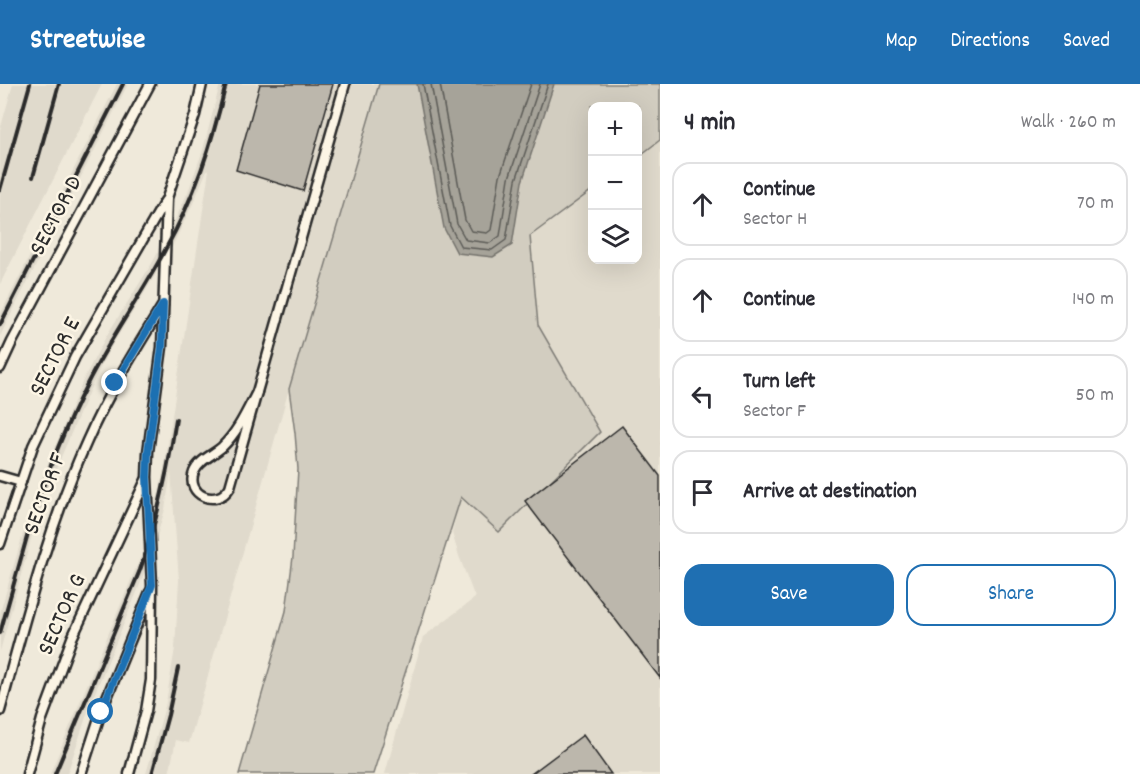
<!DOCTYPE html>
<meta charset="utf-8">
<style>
body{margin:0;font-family:Dekko,sans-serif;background:#f2f2f3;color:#2b2b33}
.controls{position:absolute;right:18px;top:18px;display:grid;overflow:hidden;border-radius:12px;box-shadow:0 6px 24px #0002}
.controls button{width:54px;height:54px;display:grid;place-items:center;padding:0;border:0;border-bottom:2px solid #e1e1e2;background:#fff;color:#2b2b33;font:30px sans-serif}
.stop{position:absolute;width:18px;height:18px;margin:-14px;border:4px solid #1f6fb2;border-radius:50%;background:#fff}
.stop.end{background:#1f6fb2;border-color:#fff;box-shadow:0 2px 6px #0008}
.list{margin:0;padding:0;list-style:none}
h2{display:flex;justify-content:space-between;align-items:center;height:78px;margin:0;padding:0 24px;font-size:26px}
h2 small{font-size:20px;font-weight:400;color:#7c7c81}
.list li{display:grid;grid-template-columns:39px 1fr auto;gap:18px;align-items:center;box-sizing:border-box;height:84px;margin:0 12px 12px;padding:0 12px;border:2px solid #e1e1e2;border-radius:18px}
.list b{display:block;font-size:22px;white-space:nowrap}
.list p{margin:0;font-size:20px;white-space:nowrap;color:#7c7c81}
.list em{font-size:20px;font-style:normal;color:#7c7c81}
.actions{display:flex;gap:12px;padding:18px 24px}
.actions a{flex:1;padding:14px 0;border:2px solid #1f6fb2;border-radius:18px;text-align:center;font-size:21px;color:#1f6fb2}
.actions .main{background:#1f6fb2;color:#fff}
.icon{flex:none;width:33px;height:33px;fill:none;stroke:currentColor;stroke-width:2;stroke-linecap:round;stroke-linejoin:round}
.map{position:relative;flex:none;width:660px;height:690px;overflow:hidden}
header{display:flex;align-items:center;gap:36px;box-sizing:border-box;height:84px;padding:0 30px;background:#1f6fb2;color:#fff}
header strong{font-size:28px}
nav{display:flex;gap:33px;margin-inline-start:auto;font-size:21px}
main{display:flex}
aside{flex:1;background:#fff}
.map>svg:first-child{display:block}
.built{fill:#e0dacc}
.green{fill:#d2cdc0;stroke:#7e7c76;stroke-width:1.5}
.water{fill:#a6a399;stroke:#75736d;stroke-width:1.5}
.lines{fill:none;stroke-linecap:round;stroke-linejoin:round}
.shore{stroke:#5c5b57;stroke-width:1.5}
.building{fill:#bcb7ac;stroke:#2b2b2b;stroke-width:1.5}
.lane-casing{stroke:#2b2b2b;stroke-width:13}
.lane{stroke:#fcf5e5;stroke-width:8}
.rail{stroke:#2b2b2b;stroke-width:4}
.route{stroke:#1f6fb2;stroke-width:8}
.labels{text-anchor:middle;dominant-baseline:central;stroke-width:5;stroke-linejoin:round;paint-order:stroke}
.street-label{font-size:24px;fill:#2b2b2b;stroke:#fcf5e5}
</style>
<header>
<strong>Streetwise</strong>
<nav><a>Map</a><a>Directions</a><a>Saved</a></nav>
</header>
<main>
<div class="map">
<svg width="660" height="690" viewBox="0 0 660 690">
<rect width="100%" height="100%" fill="#efe9da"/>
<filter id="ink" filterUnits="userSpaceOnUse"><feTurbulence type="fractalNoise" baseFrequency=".0167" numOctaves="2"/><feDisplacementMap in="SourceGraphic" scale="12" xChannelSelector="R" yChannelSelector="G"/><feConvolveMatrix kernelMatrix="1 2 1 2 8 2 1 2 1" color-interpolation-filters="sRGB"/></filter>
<g filter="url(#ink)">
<g class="built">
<path d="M13 0H102L0 200V46Z"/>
<path d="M117 0H128L0 252V231Z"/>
<path d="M220 0H379L348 104 339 142 289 305 189 659 176 656 169 690H146L166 619 175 564 179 496 171 388 165 425 153 465 139 503 91 618 67 690H50L141 472 160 405 165 379 209 86H207L195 115 170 167 108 268 89 307 50 399 32 451 0 567V529L33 416 75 315 85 292 107 251 151 181 171 145 188 108 203 66Z"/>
<path d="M660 56V690H385L423 553 475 514 459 472 452 449 460 412 500 447 600 348 538 241 530 152 592 106V176H638V73Z"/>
</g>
<path class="green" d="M379 0H660V56L638 73V22H592V106L530 152 538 241 600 348 499 448 461 413 373 690H239L286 527 293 473 298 385 295 349 289 305Z"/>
<path class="water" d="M417 0H554L522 98 512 161 493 173 457 169 444 144Z"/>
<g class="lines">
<g class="shore">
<path d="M423 0 450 142 461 163 492 166 506 156 516 96 548 0"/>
<path d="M431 0 457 140 466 156 490 159 500 152 509 94 540 0"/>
<path d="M440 0 465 136 471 147 487 149 491 146 500 92 531 0"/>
</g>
</g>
<g class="building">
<path d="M260 0H333L303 107 236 86Z"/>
<path d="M622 342 660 392V594L525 417Z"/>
<path d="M583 651 611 690H531Z"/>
</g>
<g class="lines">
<defs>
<g id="lane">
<path d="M0 284 12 258 150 0"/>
<path d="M257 308 345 0"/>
<path d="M257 308 230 403C217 425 185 411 194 388 199 376 213 371 222 363 238 348 247 327 257 308Z"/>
<path d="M0 392 21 398"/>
<path d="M0 460 33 362 75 273 165 117"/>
<path d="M0 627C25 536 48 443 87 357 108 309 136 265 163 221"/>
<path d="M27 690 42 635 72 554 146 396"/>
<path d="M81 690 101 628 150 508"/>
<path d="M129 690 146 627 151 596 152 501 147 393 148 368 162 263 167 114 195 31 202 0"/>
</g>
</defs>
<use href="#lane" class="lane-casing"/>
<use href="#lane" class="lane"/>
<g class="rail">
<path d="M33 93 59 0"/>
<path d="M0 106 30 0"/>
<path d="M0 241 123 0"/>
<path d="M0 549C11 511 21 473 32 435 47 389 65 343 87 300 110 254 141 212 165 166 195 113 212 59 226 0"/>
<path d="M55 690 140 486C157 437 168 387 176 335"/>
<path d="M152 690 168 631 178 584"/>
</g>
</g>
</g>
<g class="lines" filter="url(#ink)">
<path class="route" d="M101 628 152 501 147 393 148 368 162 263 163 220 115 299"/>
</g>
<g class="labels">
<g class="street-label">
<text transform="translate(57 132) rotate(-62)">SECTOR D</text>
<text transform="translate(56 273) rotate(-63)">SECTOR E</text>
<text transform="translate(46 410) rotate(-70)">SECTOR F</text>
<text transform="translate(63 531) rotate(-66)">SECTOR G</text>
</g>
</g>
</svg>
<div class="controls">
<button>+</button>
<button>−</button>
<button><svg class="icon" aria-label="layers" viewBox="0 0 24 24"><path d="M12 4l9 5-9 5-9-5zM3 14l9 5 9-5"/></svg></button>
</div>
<div class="stop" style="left:101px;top:628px"></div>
<div class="stop end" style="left:115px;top:299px"></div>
</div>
<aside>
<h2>4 min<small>Walk · 260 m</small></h2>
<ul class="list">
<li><svg class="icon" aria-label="ahead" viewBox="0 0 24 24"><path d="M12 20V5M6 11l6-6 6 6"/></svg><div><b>Continue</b><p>Sector H</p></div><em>70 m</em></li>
<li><svg class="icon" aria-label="ahead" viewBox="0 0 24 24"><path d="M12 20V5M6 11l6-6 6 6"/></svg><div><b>Continue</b></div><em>140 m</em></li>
<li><svg class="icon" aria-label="left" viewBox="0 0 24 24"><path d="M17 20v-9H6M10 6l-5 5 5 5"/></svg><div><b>Turn left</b><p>Sector F</p></div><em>50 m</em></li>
<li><svg class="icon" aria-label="arrive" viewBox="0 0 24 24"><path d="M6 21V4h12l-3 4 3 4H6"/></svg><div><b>Arrive at destination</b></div></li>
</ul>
<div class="actions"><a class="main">Save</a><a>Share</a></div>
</aside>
</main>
